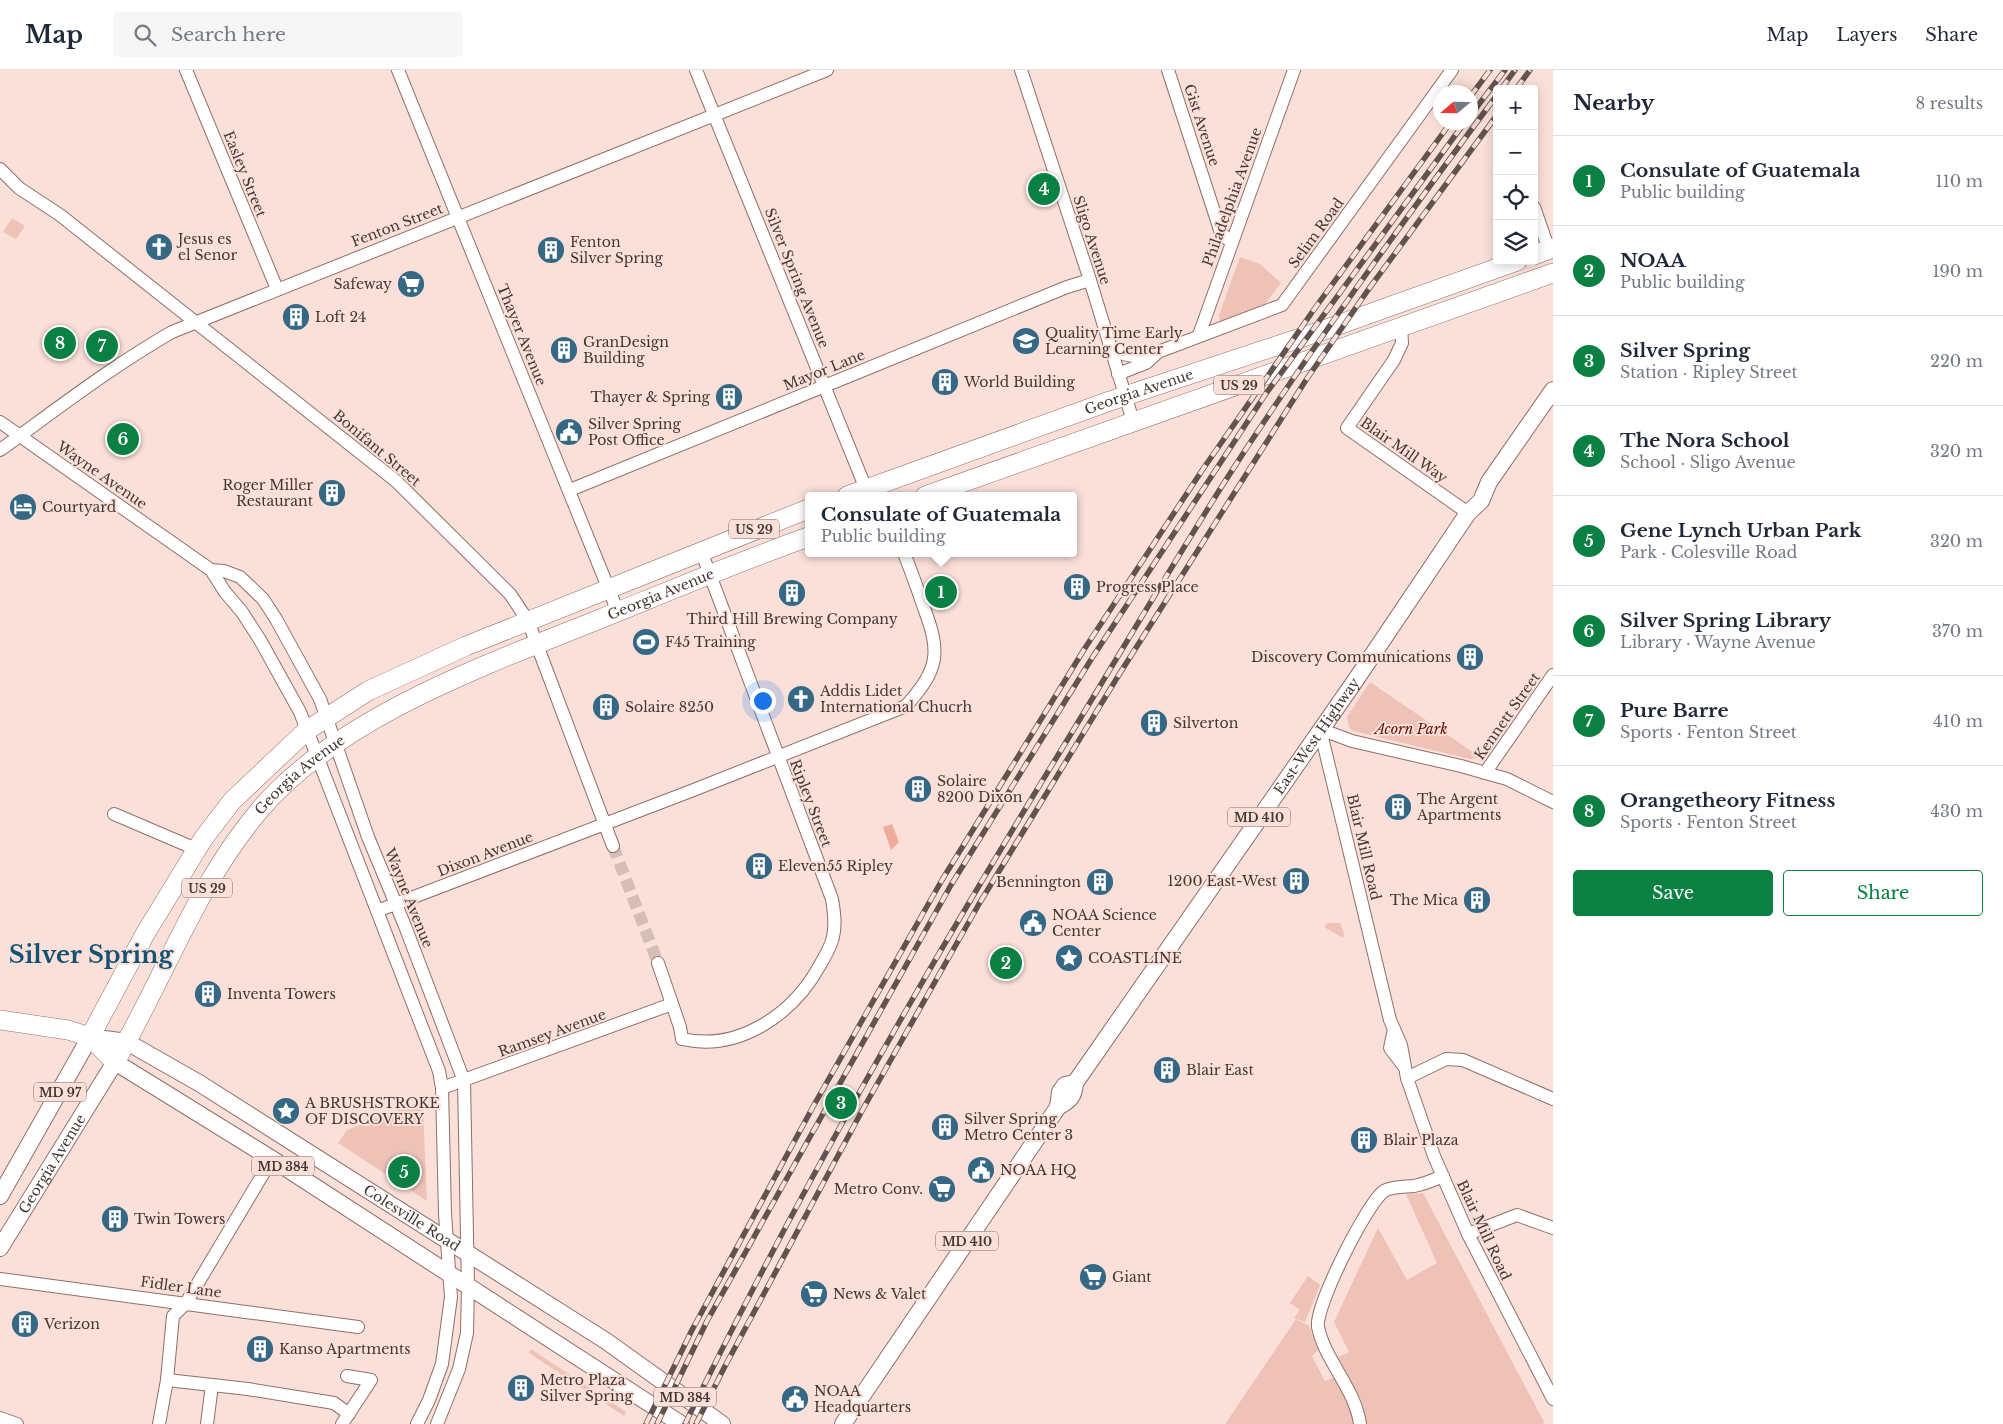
<!DOCTYPE html>
<meta charset="utf-8">
<style>
body{margin:0;font-family:"Libre Baskerville",serif;background:#f6f6f7;color:#1f2937}
.controls{position:absolute;right:15px;top:15px;display:grid;overflow:hidden;border-radius:5px;box-shadow:0 2px 12px #0003}
.controls button{width:45px;height:45px;display:grid;place-items:center;padding:0;border:0;border-bottom:1px solid #e0e1e3;background:#fff;color:#1f2937;font:25px sans-serif}
.compass{position:absolute;left:1433px;top:15px;width:45px;height:45px;border-radius:50%;background:#fff;box-shadow:0 2px 12px #0003;rotate:250deg}
.you{position:absolute;left:762px;top:630px;width:18px;height:18px;margin:-12px;border:4px solid #fff;border-radius:50%;background:#1a73e8;box-shadow:0 0 0 8px #1a73e833}
.badge{display:grid;place-items:center;width:32px;height:32px;border-radius:50%;background:#0b8043;color:#fff;font-size:16px;font-weight:700}
.pin{position:absolute;translate:-50% -50%;border:2px solid #fff;box-shadow:0 1px 5px #0006}
.popup{position:absolute;left:805px;top:422px;width:272px;height:65px;box-sizing:border-box;display:grid;place-content:center;border-radius:5px;background:#fff;filter:drop-shadow(0 1px 4px #0005);font-size:16px;white-space:nowrap;color:#747a83}
.popup b{font-size:19px;color:#1f2937}
.popup::after{content:'';position:absolute;left:50%;top:100%;margin-left:-10px;border:10px solid transparent;border-top-color:#fff}
.list{margin:0;padding:0;list-style:none}
h2{display:flex;justify-content:space-between;align-items:center;height:65px;margin:0;padding:0 20px;font-size:21px}
h2 small{font-size:16px;font-weight:400;color:#747a83}
.list li{display:grid;grid-template-columns:32px 1fr auto;gap:15px;align-items:center;box-sizing:border-box;height:90px;padding:0 20px;border-top:1px solid #e0e1e3}
.list b{display:block;font-size:19px;white-space:nowrap}
.list p{margin:0;font-size:16px;white-space:nowrap;color:#747a83}
.list em{font-size:16px;font-style:normal;color:#747a83}
.actions{display:flex;gap:10px;padding:15px 20px}
.actions a{flex:1;padding:11px 0;border:1px solid #0b8043;border-radius:5px;text-align:center;font-size:18px;color:#0b8043}
.actions .main{background:#0b8043;color:#fff}
.icon{flex:none;width:28px;height:28px;fill:none;stroke:currentColor;stroke-width:2;stroke-linecap:round;stroke-linejoin:round}
.map{position:relative;flex:none;width:1553px;height:1354px;overflow:hidden}
header{display:flex;align-items:center;gap:30px;box-sizing:border-box;height:70px;padding:0 25px;background:#fff;border-bottom:1px solid #e0e1e3}
header strong{font-size:24px}
nav{display:flex;gap:28px;margin-inline-start:auto;font-size:18px}
.search{width:350px;height:45px;background:#f6f6f7;display:flex;align-items:center;gap:12px;box-sizing:border-box;padding:0 18px;border-radius:5px;color:#747a83;font-size:19px}
main{display:flex}
aside{flex:1;background:#fff}
.map>svg:first-child{display:block}
.green{fill:#eec2b6}
.water{fill:#efac9a}
.lines{fill:none;stroke-linecap:round;stroke-linejoin:round}
.minor-tunnel{stroke:#d6beb8;stroke-width:12;stroke-dasharray:12 6;stroke-linecap:butt}
.minor-casing{stroke:#8d7068;stroke-width:14}
.major-casing{stroke:#8d7068;stroke-width:18}
.highway-casing{stroke:#8d7068;stroke-width:20}
.minor{stroke:#fff;stroke-width:12}
.major{stroke:#fff;stroke-width:16}
.highway{stroke:#fff;stroke-width:19}
.rail-casing{stroke:#62534e;stroke-width:5.5}
.rail{stroke:#fbe0d9;stroke-width:4;stroke-dasharray:11;stroke-linecap:butt}
.labels{text-anchor:middle;dominant-baseline:central;stroke-width:4;stroke-linejoin:round;paint-order:stroke}
.shield{fill:#fbe0d9;stroke:#7b6a65;stroke-width:1}
.shield-label{font-size:12px;font-weight:bold;fill:#443733}
.street-label{font-size:14px;fill:#443733;stroke:#fbe0d9}
.poi-label{font-size:14px;fill:#443733;stroke:#fbe0d9;text-anchor:start}
.park-label{font-size:14px;font-style:italic;fill:#601200;stroke:#fbe0d9}
.town-label{font-size:24px;font-weight:bold;fill:#135272;stroke:#fbe0d9}
</style>
<header>
<strong>Map</strong>
<div class="search"><svg class="icon" aria-label="search" viewBox="0 0 24 24"><circle cx="10" cy="10" r="6"/><path d="M15 15l6 6"/></svg>Search here</div>
<nav><a>Map</a><a>Layers</a><a>Share</a></nav>
</header>
<main>
<div class="map">
<svg width="1553" height="1354" viewBox="0 0 1553 1354">
<rect width="100%" height="100%" fill="#fbe0d9"/>
<g class="green">
<path d="M12 148 25 156 16 169 3 162Z"/>
<path d="M1240 187 1260 194 1281 213 1251 252 1232 261 1220 253 1219 245Z"/>
<path d="M1370 612 1480 687 1470 689 1353 661 1349 657 1347 647Z"/>
<path d="M1328 853H1340L1344 864 1343 868 1324 857Z"/>
<path d="M419 1032 423 1037 427 1131 338 1073 347 1060Z"/>
<path d="M1423 1123 1544 1352 1543 1354H1366L1362 1333 1338 1287 1349 1282 1334 1252 1378 1158 1407 1210 1437 1193 1406 1124Z"/>
<path d="M1308 1206 1320 1215 1305 1252 1294 1248 1300 1240 1290 1233Z"/>
<path d="M1296 1249 1309 1256 1318 1280 1312 1286 1325 1311 1334 1307C1343 1322 1350 1337 1355 1354H1225Z"/>
<path d="M531 1279 626 1342 624 1346 529 1283Z"/>
</g>
<path class="water" d="M892 754 899 772 891 780 883 757Z"/>
<g class="lines">
<path class="minor-tunnel" d="M613 776 658 893"/>
<defs>
<g id="minor">
<path d="M186 0 277 219"/>
<path d="M398 0 618 542"/>
<path d="M696 0 866 419 871 425"/>
<path d="M1021 0 1090 210 1133 351"/>
<path d="M1168 0 1221 163 1231 172"/>
<path d="M0 99 19 118 60 145 396 411 510 524 528 551 613 776"/>
<path d="M1534 137 1549 180"/>
<path d="M1401 257 1402 273 1394 290 1347 358 1468 443"/>
<path d="M1199 265 1294 0"/>
<path d="M1109 275 1123 284 1133 286 1158 282 1282 235 1452 0"/>
<path d="M1118 304 1146 293 1158 282"/>
<path d="M0 352 211 500 225 522 242 542 260 570 300 642 439 1001 442 1018 445 1144 451 1227 442 1294 429 1330 417 1354"/>
<path d="M0 380C57 339 111 297 172 262L827 0"/>
<path d="M570 420 1067 217 1090 210"/>
<path d="M211 500 224 501 240 507 263 529 276 549 320 629 368 767 405 856 464 1011 468 1216 467 1263 459 1299 437 1354"/>
<path d="M1320 659 1390 950 1401 975 1407 1008 1434 1086 1468 1164 1553 1329"/>
<path d="M1320 659 1352 671 1461 696 1507 709 1553 732"/>
<path d="M1485 703 1553 605"/>
<path d="M114 744 196 779"/>
<path d="M377 841 691 721 906 636C939 599 941 583 924 538 918 520 911 501 904 483"/>
<path d="M658 893 680 957 682 969C740 982 794 943 820 895 825 886 831 877 833 867 836 854 834 841 832 829L701 481"/>
<path d="M1394 959 1390 978 1403 995"/>
<path d="M1407 1008 1446 989 1463 990 1553 1029"/>
<path d="M442 1018 672 934"/>
<path d="M1468 1164 1517 1145 1553 1158"/>
<path d="M0 1209 358 1257"/>
<path d="M167 1310 248 1319 334 1333 349 1344"/>
<path d="M0 1348 17 1354"/>
<path d="M159 1354 167 1310 173 1246 186 1233 272 1089"/>
<path d="M207 1354 212 1315"/>
<path d="M342 1354 371 1310 347 1306"/>
<path d="M1360 1354C1355 1318 1325 1291 1318 1257 1315 1236 1367 1133 1384 1121 1393 1116 1405 1117 1414 1116 1424 1114 1434 1110 1443 1106"/>
</g>
<g id="major">
<path id="s1" d="M1058 1037C1070 1030 1074 1027 1075 1013L1355 611 1468 443 1481 431 1489 412 1553 320"/>
<path id="s2" d="M0 1126 90 967 127 972 199 1013 606 1271 722 1354"/>
<path id="s3" d="M0 1178 115 992 272 1089 681 1354"/>
<path d="M843 1354 1058 1037 1060 1022 1065 1015 1075 1013"/>
</g>
<g id="highway">
<path d="M1534 185 1553 178"/>
<path id="s4" d="M847 426 1110 331 1324 260 1517 191"/>
<path d="M925 426 1553 203"/>
<path id="s5" d="M0 950 68 960 90 967 115 992C163 910 196 816 258 742 337 647 488 594 600 549 669 521 738 492 808 467"/>
<path d="M90 967 145 864 203 769 232 731 306 661 368 621 466 576 808 439"/>
</g>
</defs>
<use href="#minor" class="minor-casing"/>
<use href="#major" class="major-casing"/>
<use href="#highway" class="highway-casing"/>
<use href="#minor" class="minor"/>
<use href="#major" class="major"/>
<use href="#highway" class="highway"/>
<defs>
<g id="rail">
<path d="M1501 19 1515 0"/>
<path d="M1516 19 1530 0"/>
<path d="M1470 27 1490 0"/>
<path d="M1470 46 1505 0"/>
<path d="M646 1354 692 1260 814 1035 942 810 1085 578 1203 399 1315 238 1451 52"/>
<path d="M657 1354 707 1251 951 815 1092 588 1265 325 1465 52"/>
<path d="M685 1354C798 1122 928 897 1063 677 1116 590 1168 502 1222 416 1308 282 1402 153 1497 25"/>
<path d="M696 1354 724 1298 863 1039 979 834 1120 603 1306 310 1368 220 1497 45"/>
</g>
</defs>
<use href="#rail" class="rail-casing"/>
<use href="#rail" class="rail"/>
</g>
<defs>
<symbol id="church-disc" viewBox="-11 -11 22 22"><circle r="9.5" fill="#356885" stroke="#fbe0d9"/><path d="M-1.2-6h2.4v3.5h3.3v2.4h-3.3V6h-2.4V-.1h-3.3v-2.4h3.3Z" fill="#fff"/></symbol>
<symbol id="building-disc" viewBox="-11 -11 22 22"><circle r="9.5" fill="#356885" stroke="#fbe0d9"/><path d="M-4-6H4V6H1V3H-1V6H-4ZM-2.5-4.3h1.7v1.8h-1.7ZM.8-4.3h1.7v1.8H.8ZM-2.5-1h1.7V.8h-1.7ZM.8-1h1.7V.8H.8Z" fill="#fff"/></symbol>
<symbol id="supermarket-disc" viewBox="-11 -11 22 22"><circle r="9.5" fill="#356885" stroke="#fbe0d9"/><path d="M-6-5.5h2.5l.6 2H6L4.5 2H-2.5L-4.4-4H-6ZM-1.5 3.2a1.3 1.3 0 1 0 .1 0ZM3 3.2a1.3 1.3 0 1 0 .1 0Z" fill="#fff"/></symbol>
<symbol id="school-disc" viewBox="-11 -11 22 22"><circle r="9.5" fill="#356885" stroke="#fbe0d9"/><path d="M0-5L7-2L0 1L-7-2ZM-4 1L0 2.5L4 1V4Q0 6-4 4Z" fill="#fff"/></symbol>
<symbol id="civic-disc" viewBox="-11 -11 22 22"><circle r="9.5" fill="#356885" stroke="#fbe0d9"/><path d="M-.6-6.5H3V-4.5H.6V-3L4-1V1h2V6H-6V1h2V-1L-.6-3ZM-1.2 2.5V6h2.4V2.5Z" fill="#fff"/></symbol>
<symbol id="hotel-disc" viewBox="-11 -11 22 22"><circle r="9.5" fill="#356885" stroke="#fbe0d9"/><path d="M-6-4.5h1.5V1H6V5H4.5V3h-9V5H-6ZM-4 0a1.8 1.8 0 1 1 3.6 0ZM.5 0V-2.5h3Q6-2.5 6 0Z" fill="#fff"/></symbol>
<symbol id="stadium-disc" viewBox="-11 -11 22 22"><circle r="9.5" fill="#356885" stroke="#fbe0d9"/><path d="M0-5a6.5 5 0 1 0 0 10a6.5 5 0 1 0 0-10ZM-3.5-1.8h7v3.6h-7Z" fill="#fff"/></symbol>
<symbol id="sight-disc" viewBox="-11 -11 22 22"><circle r="9.5" fill="#356885" stroke="#fbe0d9"/><path d="M0-6L1.8-2.2L6-1.7L2.9 1.2L3.7 5.4L0 3.3L-3.7 5.4L-2.9 1.2L-6-1.7L-1.8-2.2Z" fill="#fff"/></symbol>
</defs>
<g fill-rule="evenodd">
<use href="#church-disc" x="143" y="161" width="32" height="32"/>
<use href="#building-disc" x="535" y="164" width="32" height="32"/>
<use href="#supermarket-disc" x="395" y="198" width="32" height="32"/>
<use href="#building-disc" x="280" y="231" width="32" height="32"/>
<use href="#school-disc" x="1010" y="255" width="32" height="32"/>
<use href="#building-disc" x="548" y="264" width="32" height="32"/>
<use href="#building-disc" x="929" y="296" width="32" height="32"/>
<use href="#building-disc" x="713" y="311" width="32" height="32"/>
<use href="#civic-disc" x="553" y="346" width="32" height="32"/>
<use href="#building-disc" x="316" y="407" width="32" height="32"/>
<use href="#hotel-disc" x="7" y="421" width="32" height="32"/>
<use href="#building-disc" x="1061" y="501" width="32" height="32"/>
<use href="#building-disc" x="776" y="507" width="32" height="32"/>
<use href="#stadium-disc" x="630" y="556" width="32" height="32"/>
<use href="#building-disc" x="1454" y="571" width="32" height="32"/>
<use href="#church-disc" x="785" y="613" width="32" height="32"/>
<use href="#building-disc" x="590" y="621" width="32" height="32"/>
<use href="#building-disc" x="1138" y="637" width="32" height="32"/>
<use href="#building-disc" x="902" y="703" width="32" height="32"/>
<use href="#building-disc" x="1382" y="721" width="32" height="32"/>
<use href="#building-disc" x="743" y="780" width="32" height="32"/>
<use href="#building-disc" x="1280" y="795" width="32" height="32"/>
<use href="#building-disc" x="1084" y="796" width="32" height="32"/>
<use href="#building-disc" x="1461" y="814" width="32" height="32"/>
<use href="#civic-disc" x="1017" y="837" width="32" height="32"/>
<use href="#sight-disc" x="1053" y="872" width="32" height="32"/>
<use href="#building-disc" x="192" y="908" width="32" height="32"/>
<use href="#building-disc" x="1151" y="984" width="32" height="32"/>
<use href="#sight-disc" x="270" y="1025" width="32" height="32"/>
<use href="#building-disc" x="929" y="1041" width="32" height="32"/>
<use href="#building-disc" x="1348" y="1054" width="32" height="32"/>
<use href="#civic-disc" x="965" y="1084" width="32" height="32"/>
<use href="#supermarket-disc" x="926" y="1103" width="32" height="32"/>
<use href="#building-disc" x="99" y="1133" width="32" height="32"/>
<use href="#supermarket-disc" x="1077" y="1191" width="32" height="32"/>
<use href="#supermarket-disc" x="798" y="1208" width="32" height="32"/>
<use href="#building-disc" x="9" y="1238" width="32" height="32"/>
<use href="#building-disc" x="244" y="1263" width="32" height="32"/>
<use href="#building-disc" x="505" y="1302" width="32" height="32"/>
<use href="#civic-disc" x="779" y="1313" width="32" height="32"/>
</g>
<g class="labels">
<g class="shield">
<rect x="1214" y="305.5" width="50" height="19" rx="4"/>
<rect x="729" y="449.5" width="50" height="19" rx="4"/>
<rect x="1228" y="737.5" width="62" height="19" rx="4"/>
<rect x="182" y="808.5" width="50" height="19" rx="4"/>
<rect x="34" y="1012.5" width="52" height="19" rx="4"/>
<rect x="252" y="1086.5" width="62" height="19" rx="4"/>
<rect x="936" y="1161.5" width="62" height="19" rx="4"/>
<rect x="654" y="1317.5" width="62" height="19" rx="4"/>
</g>
<g class="shield-label">
<text x="1239" y="315">US 29</text>
<text x="754" y="459">US 29</text>
<text x="1259" y="747">MD 410</text>
<text x="207" y="818">US 29</text>
<text x="60" y="1022">MD 97</text>
<text x="283" y="1096">MD 384</text>
<text x="967" y="1171">MD 410</text>
<text x="685" y="1327">MD 384</text>
</g>
<g class="street-label">
<text transform="translate(1202 55) rotate(72)">Gist Avenue</text>
<text transform="translate(245 104) rotate(68)">Easley Street</text>
<text transform="translate(1232 127) rotate(-70)">Philadelphia Avenue</text>
<text transform="translate(397 155) rotate(-21)">Fenton Street</text>
<text transform="translate(1316 163) rotate(-54)">Selim Road</text>
<text transform="translate(1092 170) rotate(72)">Sligo Avenue</text>
<text transform="translate(797 208) rotate(68)">Silver Spring Avenue</text>
<text transform="translate(522 265) rotate(68)">Thayer Avenue</text>
<text transform="translate(824 300) rotate(-22)">Mayor Lane</text>
<text stroke="none"><textPath href="#s4" startOffset="310">Georgia Avenue</textPath></text>
<text transform="translate(377 378) rotate(40)">Bonifant Street</text>
<text transform="translate(1404 380) rotate(35)">Blair Mill Way</text>
<text transform="translate(102 405) rotate(35)">Wayne Avenue</text>
<text stroke="none"><textPath href="#s5" startOffset="878">Georgia Avenue</textPath></text>
<text transform="translate(1507 646) rotate(-55)">Kennett Street</text>
<text stroke="none"><textPath href="#s1" startOffset="454">East-West Highway</textPath></text>
<text stroke="none"><textPath href="#s5" startOffset="472">Georgia Avenue</textPath></text>
<text transform="translate(811 733) rotate(69)">Ripley Street</text>
<text transform="translate(1364 777) rotate(77)">Blair Mill Road</text>
<text transform="translate(485 784) rotate(-21)">Dixon Avenue</text>
<text transform="translate(409 828) rotate(68)">Wayne Avenue</text>
<text transform="translate(552 963) rotate(-20)">Ramsey Avenue</text>
<text stroke="none"><textPath href="#s3" startOffset="99">Georgia Avenue</textPath></text>
<text stroke="none"><textPath href="#s2" startOffset="555">Colesville Road</textPath></text>
<text transform="translate(1484 1160) rotate(65)">Blair Mill Road</text>
<text transform="translate(181 1217) rotate(8)">Fidler Lane</text>
</g>
<g class="poi-label">
<text x="178" y="169">Jesus es<tspan x="178" dy="16">el Senor</tspan></text>
<text x="570" y="172">Fenton<tspan x="570" dy="16">Silver Spring</tspan></text>
<text x="392" y="214" text-anchor="end">Safeway</text>
<text x="315" y="247">Loft 24</text>
<text x="1045" y="263">Quality Time Early<tspan x="1045" dy="16">Learning Center</tspan></text>
<text x="583" y="272">GranDesign<tspan x="583" dy="16">Building</tspan></text>
<text x="964" y="312">World Building</text>
<text x="710" y="327" text-anchor="end">Thayer &amp; Spring</text>
<text x="588" y="354">Silver Spring<tspan x="588" dy="16">Post Office</tspan></text>
<text x="313" y="415" text-anchor="end">Roger Miller<tspan x="313" dy="16">Restaurant</tspan></text>
<text x="42" y="437">Courtyard</text>
<text x="1096" y="517">Progress Place</text>
<text x="792" y="549" text-anchor="middle">Third Hill Brewing Company</text>
<text x="665" y="572">F45 Training</text>
<text x="1451" y="587" text-anchor="end">Discovery Communications</text>
<text x="820" y="621">Addis Lidet<tspan x="820" dy="16">International Chucrh</tspan></text>
<text x="625" y="637">Solaire 8250</text>
<text x="1173" y="653">Silverton</text>
<text x="937" y="711">Solaire<tspan x="937" dy="16">8200 Dixon</tspan></text>
<text x="1417" y="729">The Argent<tspan x="1417" dy="16">Apartments</tspan></text>
<text x="778" y="796">Eleven55 Ripley</text>
<text x="1277" y="811" text-anchor="end">1200 East-West</text>
<text x="1081" y="812" text-anchor="end">Bennington</text>
<text x="1458" y="830" text-anchor="end">The Mica</text>
<text x="1052" y="845">NOAA Science<tspan x="1052" dy="16">Center</tspan></text>
<text x="1088" y="888">COASTLINE</text>
<text x="227" y="924">Inventa Towers</text>
<text x="1186" y="1000">Blair East</text>
<text x="305" y="1033">A BRUSHSTROKE<tspan x="305" dy="16">OF DISCOVERY</tspan></text>
<text x="964" y="1049">Silver Spring<tspan x="964" dy="16">Metro Center 3</tspan></text>
<text x="1383" y="1070">Blair Plaza</text>
<text x="1000" y="1100">NOAA HQ</text>
<text x="923" y="1119" text-anchor="end">Metro Conv.</text>
<text x="134" y="1149">Twin Towers</text>
<text x="1112" y="1207">Giant</text>
<text x="833" y="1224">News &amp; Valet</text>
<text x="44" y="1254">Verizon</text>
<text x="279" y="1279">Kanso Apartments</text>
<text x="540" y="1310">Metro Plaza<tspan x="540" dy="16">Silver Spring</tspan></text>
<text x="814" y="1321">NOAA<tspan x="814" dy="16">Headquarters</tspan></text>
</g>
<g class="park-label">
<text x="1411" y="659">Acorn Park</text>
</g>
<g class="town-label">
<text x="91" y="884">Silver Spring</text>
</g>
</g>
</svg>
<div class="controls">
<button>+</button>
<button>−</button>
<button><svg class="icon" aria-label="locate" viewBox="0 0 24 24"><circle cx="12" cy="12" r="6"/><path d="M12 2v4M12 18v4M2 12h4M18 12h4"/></svg></button>
<button><svg class="icon" aria-label="layers" viewBox="0 0 24 24"><path d="M12 4l9 5-9 5-9-5zM3 14l9 5 9-5"/></svg></button>
</div>
<svg class="compass" viewBox="-18 -18 36 36"><path d="M0-13l5 13h-10z" fill="#e53935"/><path d="M0 13l5-13h-10z" fill="#747a83"/></svg>
<div class="you"></div>
<div class="pin badge" style="left:941px;top:522px">1</div>
<div class="popup"><b>Consulate of Guatemala</b>Public building</div>
<div class="pin badge" style="left:1006px;top:893px">2</div>
<div class="pin badge" style="left:841px;top:1033px">3</div>
<div class="pin badge" style="left:1044px;top:119px">4</div>
<div class="pin badge" style="left:404px;top:1102px">5</div>
<div class="pin badge" style="left:123px;top:369px">6</div>
<div class="pin badge" style="left:102px;top:276px">7</div>
<div class="pin badge" style="left:60px;top:273px">8</div>
</div>
<aside>
<h2>Nearby<small>8 results</small></h2>
<ul class="list">
<li><span class="badge">1</span><div><b>Consulate of Guatemala</b><p>Public building</p></div><em>110 m</em></li>
<li><span class="badge">2</span><div><b>NOAA</b><p>Public building</p></div><em>190 m</em></li>
<li><span class="badge">3</span><div><b>Silver Spring</b><p>Station · Ripley Street</p></div><em>220 m</em></li>
<li><span class="badge">4</span><div><b>The Nora School</b><p>School · Sligo Avenue</p></div><em>320 m</em></li>
<li><span class="badge">5</span><div><b>Gene Lynch Urban Park</b><p>Park · Colesville Road</p></div><em>320 m</em></li>
<li><span class="badge">6</span><div><b>Silver Spring Library</b><p>Library · Wayne Avenue</p></div><em>370 m</em></li>
<li><span class="badge">7</span><div><b>Pure Barre</b><p>Sports · Fenton Street</p></div><em>410 m</em></li>
<li><span class="badge">8</span><div><b>Orangetheory Fitness</b><p>Sports · Fenton Street</p></div><em>430 m</em></li>
</ul>
<div class="actions"><a class="main">Save</a><a>Share</a></div>
</aside>
</main>
